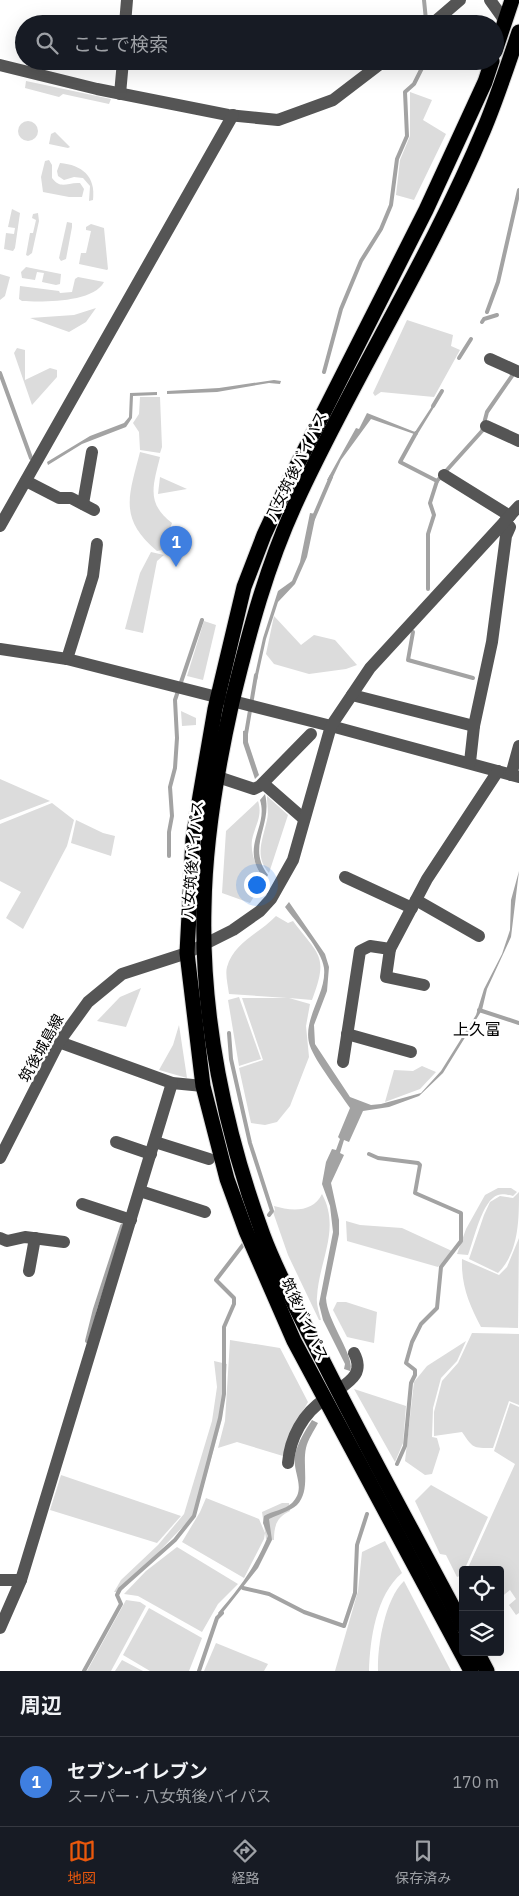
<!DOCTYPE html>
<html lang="ja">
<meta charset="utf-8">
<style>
body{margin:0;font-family:"IBM Plex Sans","Noto Sans JP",sans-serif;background:#242831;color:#f1f3f6}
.controls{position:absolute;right:15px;bottom:15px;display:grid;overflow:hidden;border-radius:5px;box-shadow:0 5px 20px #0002}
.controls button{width:45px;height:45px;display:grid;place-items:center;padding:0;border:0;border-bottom:1px solid #363941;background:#171b24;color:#f1f3f6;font:25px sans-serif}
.you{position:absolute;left:256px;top:884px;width:18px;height:18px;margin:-12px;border:4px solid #fff;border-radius:50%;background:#1a73e8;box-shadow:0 0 0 8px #1a73e833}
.badge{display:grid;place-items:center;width:32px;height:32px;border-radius:50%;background:#ea580c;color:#fff;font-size:16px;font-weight:700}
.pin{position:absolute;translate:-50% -41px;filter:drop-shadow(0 1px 2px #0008)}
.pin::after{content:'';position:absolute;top:26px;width:18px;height:15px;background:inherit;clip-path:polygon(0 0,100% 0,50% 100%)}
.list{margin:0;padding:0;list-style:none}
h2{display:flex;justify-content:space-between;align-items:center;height:65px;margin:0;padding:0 20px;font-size:21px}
h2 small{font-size:16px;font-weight:400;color:#9ea1a6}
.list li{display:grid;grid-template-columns:32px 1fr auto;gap:15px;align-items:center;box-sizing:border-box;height:90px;padding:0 20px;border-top:1px solid #363941}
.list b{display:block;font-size:19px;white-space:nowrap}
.list p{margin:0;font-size:16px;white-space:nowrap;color:#9ea1a6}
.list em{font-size:16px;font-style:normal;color:#9ea1a6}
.icon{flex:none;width:28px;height:28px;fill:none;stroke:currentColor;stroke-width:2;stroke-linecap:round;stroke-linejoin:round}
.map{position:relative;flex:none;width:519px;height:1671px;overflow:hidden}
.search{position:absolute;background:#171b24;box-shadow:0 5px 20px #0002;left:15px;right:15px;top:15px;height:55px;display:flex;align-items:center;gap:12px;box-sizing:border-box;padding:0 18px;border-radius:28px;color:#9ea1a6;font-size:19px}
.sheet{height:155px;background:#171b24}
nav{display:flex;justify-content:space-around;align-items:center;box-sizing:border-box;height:70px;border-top:1px solid #363941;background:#171b24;font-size:14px;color:#9ea1a6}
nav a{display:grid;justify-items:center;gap:2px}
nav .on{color:#ea580c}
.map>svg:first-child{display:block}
.green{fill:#dcdcdc}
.water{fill:#a3a3a3}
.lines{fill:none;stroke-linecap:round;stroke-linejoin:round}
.stream{stroke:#a3a3a3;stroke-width:4}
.highway-casing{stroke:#dbdbdb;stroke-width:17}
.minor{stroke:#555;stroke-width:12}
.highway{stroke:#000;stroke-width:15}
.labels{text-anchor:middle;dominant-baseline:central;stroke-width:5;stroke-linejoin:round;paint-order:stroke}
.street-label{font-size:15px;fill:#000;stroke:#fff}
.neighbourhood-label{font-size:16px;fill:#000;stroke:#fff}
</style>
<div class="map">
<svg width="519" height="1671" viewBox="0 0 519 1671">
<rect width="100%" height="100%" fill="#fff"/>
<g class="green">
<path d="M26 81 111 99 109 104 63 94 59 97 25 88Z"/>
<path d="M410 92 432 100 423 120 446 134 414 200 396 195 400 160 410 136Z"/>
<circle cx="28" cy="131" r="10"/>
<path d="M55 132 70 147 68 148 49 144 51 134Z"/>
<path d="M49 160 52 165V178C61 190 67 182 80 183L84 189 82 197H69L43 192 41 177 45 161Z"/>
<path d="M60 163C82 165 96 176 93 200L89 201 90 186 83 178 74 177 64 180 58 176 57 171Z"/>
<path d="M12 209 20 213 15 248 13 251 4 249 6 233 14 234 15 228 8 227Z"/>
<path d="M38 213 39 221 32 253 28 256 26 255 30 233H33L36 220 32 218 33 214Z"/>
<path d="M67 222 72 223V227L66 259 61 261 59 258Z"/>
<path d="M91 224 104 228 108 269 107 270 79 264 81 253H86L91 231 86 230V227Z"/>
<path d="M26 267 61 274 60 284 56 285 42 282 44 273 37 272 35 280 22 278 21 272Z"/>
<path d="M0 274 10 277 5 296 0 300Z"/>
<path d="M78 277 104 282C93 303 42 302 22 301L19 299 20 286 59 291 60 293 72 292 75 279Z"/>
<path d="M96 308 86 322 69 332 30 318 74 315Z"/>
<path d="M407 320 453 335 451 346 460 350 434 397 381 392 375 396 373 393Z"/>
<path d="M17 348 25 350V380L50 368 57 370V377L32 405 14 353Z"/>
<path d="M140 397H160L162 447 160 453 140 450 139 432 133 423 139 414Z"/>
<path d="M140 452 160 457C153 486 146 503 172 523L162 550 157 551C118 518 129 496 140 452Z"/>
<path d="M160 477 187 489 158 494Z"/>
<path d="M151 552 164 555 157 561 143 633 125 629 140 573Z"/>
<path d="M274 616 301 645 314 635 335 640 357 665 346 669 309 674 274 664 266 654Z"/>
<path d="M204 621 216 625 203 680 187 676Z"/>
<path d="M181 711 196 718V725L182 726Z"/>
<path d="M0 779 50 801 0 820Z"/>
<path d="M267 796 288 815 269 873C254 856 263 839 267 820 269 813 267 804 267 796Z"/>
<path d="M258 801C263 816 255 825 252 840 250 856 258 868 263 882L250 903 222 893 226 831Z"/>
<path d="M52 803 74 820 67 846 23 929 6 918 21 892 0 881V824Z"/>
<path d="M76 820 103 833 115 836 111 856 71 843Z"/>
<path d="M276 916 288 923 293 921C319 956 329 955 312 1000L289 998 310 1004 306 1026 309 1057 290 1106 277 1122 265 1125 251 1123 239 1068 263 1060 242 998H287L229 994C228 986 225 974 227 967 234 942 260 933 276 916Z"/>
<path d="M141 988 126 1027 97 1021 120 997Z"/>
<path d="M239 997 261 1059 239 1066 228 1000Z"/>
<path d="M179 1025 187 1078 159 1070 173 1045Z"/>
<path d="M422 1066 436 1072 420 1089 385 1102 394 1070 413 1071Z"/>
<path d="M498 1188H511L517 1192 513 1196C509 1195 502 1193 498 1195 482 1200 474 1240 468 1255L457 1254 466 1229 485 1195Z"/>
<path d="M519 1192C519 1220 519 1252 498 1273L469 1259 484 1215 490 1202 500 1196 513 1198Z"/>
<path d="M322 1194C341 1229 319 1260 317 1297 316 1304 319 1312 321 1320H319L288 1255 273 1212 275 1210 274 1206C291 1211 313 1213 322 1194Z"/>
<path d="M346 1221 360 1225 402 1228 452 1251 438 1267 347 1241Z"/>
<path d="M519 1238 518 1328 481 1327C469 1304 461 1285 462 1259L499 1275 507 1267Z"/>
<path d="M337 1302H346L377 1312 374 1343 347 1337 333 1310Z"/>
<path d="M472 1333 519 1334V1405L509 1401 493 1448C472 1448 473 1448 462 1432L434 1436V1412L442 1381 458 1363Z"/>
<path d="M230 1340 280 1348 308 1402 294 1427 283 1456 237 1442 218 1448 225 1421Z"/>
<path d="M466 1341 457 1361 441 1378 433 1408 432 1437 437 1438 440 1449 432 1474 425 1475 405 1461 414 1382 427 1366Z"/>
<path d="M214 1361 227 1364 222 1419 196 1513 120 1592H114L121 1580 158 1545 184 1514 212 1421 217 1387Z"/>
<path d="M354 1389 406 1406 403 1443 395 1462Z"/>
<path d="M510 1403 519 1407V1613L516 1615 509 1605 516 1599 510 1590 500 1598V1570H467L515 1464 494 1451Z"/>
<path d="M61 1475 181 1516 157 1543 50 1510Z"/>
<path d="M431 1485 488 1517 462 1575 457 1577 446 1555 440 1554 415 1501Z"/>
<path d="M206 1498 259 1519 265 1533 264 1539 244 1578 182 1542 200 1512Z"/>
<path d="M282 1503H289L290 1511C277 1517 274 1525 274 1540L266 1539 262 1512Z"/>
<path d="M385 1541 402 1573C376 1595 370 1639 369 1671H335L358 1591 362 1552Z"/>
<path d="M177 1547 238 1584 218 1604 202 1632 138 1596 124 1594 146 1571Z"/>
<path d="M404 1581 451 1671H378C377 1646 385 1599 404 1581Z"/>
<path d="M126 1600 140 1602 146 1606 111 1671H87Z"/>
<path d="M149 1608 202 1638 189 1671H150L123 1655Z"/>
<path d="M216 1643 268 1664 264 1671H204Z"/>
<path d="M122 1660 143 1671H115Z"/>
</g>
<g class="water">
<path d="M274 380 281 381 280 384 269 383 217 392 167 394V391L219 388Z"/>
<path d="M157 392V395L133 396 132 418 126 427 82 444 48 465 47 462 90 436 124 423 129 417 130 393Z"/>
<path d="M434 403 436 404 417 435 371 419 341 460 331 481 327 480 356 428 359 429 367 413 415 432Z"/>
<path d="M310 513 316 514 307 557 295 584 278 602 266 639 257 680 254 679 263 638 278 591 292 581 300 562Z"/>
<path d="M248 730V742L259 775 255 779 243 743V731Z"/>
<path d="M265 794C273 826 246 846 268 875L265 880C238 847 269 828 260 800Z"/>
<path d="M519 871 511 937 487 989 482 1010 443 1073 419 1096 389 1107 363 1111 349 1142 344 1140 340 1153 344 1155 331 1183 339 1220V1234L326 1298C327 1322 356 1357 350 1371L344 1369 345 1364 323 1320 319 1304 333 1232 330 1206 322 1184 326 1162 332 1149 336 1150 340 1139 338 1137 350 1108C340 1093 315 1061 310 1046 301 1020 327 994 324 968 322 950 296 922 285 907L289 902 325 954 329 967 327 991 314 1025 315 1044 350 1097 371 1105 381 1104 421 1093 441 1071 476 1015 484 989 502 954 510 930 511 900Z"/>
<path d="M312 1420 318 1423C314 1431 308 1439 306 1448 302 1466 311 1490 297 1505 290 1511 277 1515 269 1519L272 1540 258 1568 220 1616 218 1613C239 1589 256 1566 268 1536L263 1523 264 1516C272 1511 285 1510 292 1503 307 1488 292 1473 295 1455 298 1442 305 1431 312 1420Z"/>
</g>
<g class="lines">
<g class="stream">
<path d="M424 0 426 20"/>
<path d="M487 312 498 282 519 190"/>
<path d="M482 322 484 319 497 315"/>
<path d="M459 358 471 339"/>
<path d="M324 372 341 309 361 261 381 229 391 205 397 159 407 136 405 92 414 84 423 66"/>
<path d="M0 373 31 458"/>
<path d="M433 406 442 391"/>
<path d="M416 433 400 462 437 481"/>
<path d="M313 519 331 477"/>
<path d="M428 589V534L434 515 430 503 437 481 482 431 487 412 514 373"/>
<path d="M413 632 408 660 473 678"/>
<path d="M246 734 256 675"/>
<path d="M169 856V832L172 816 170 787 175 768 177 738 175 700 202 620"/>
<path d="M479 1010 519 1023"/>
<path d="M229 1033 231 1059 250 1143 272 1211 269 1215"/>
<path d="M369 1154 378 1158 418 1163 420 1165 415 1193 461 1213V1241L441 1267 437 1308 421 1324 412 1342 406 1363 415 1370V1375L411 1383 405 1446 397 1464"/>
<path d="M87 1341 95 1309 122 1226"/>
<path d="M243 1588 269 1594 304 1612 344 1626 355 1593 357 1545 367 1514"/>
<path d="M84 1671 121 1604 117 1595 120 1589 175 1540 194 1516 220 1418 224 1394V1327L234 1304V1298L216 1280 246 1241"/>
<path d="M199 1671 217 1618 222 1613"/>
</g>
<defs>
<g id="highway">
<path d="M495 51 512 0"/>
<path d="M463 1626C416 1537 367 1449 322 1359 302 1319 279 1278 263 1235 225 1132 201 1017 204 907 205 839 217 769 232 702 249 632 267 564 298 498 356 373 431 256 484 129 497 98 508 64 519 32"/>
<path d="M477 1652 487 1671"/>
<path d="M471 1671 294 1341 246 1231 227 1179 203 1086 187 953 193 839 200 796 215 709 244 587 264 535 289 481 426 210 485 82 492 61"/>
</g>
</defs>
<use href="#highway" class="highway-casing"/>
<g class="minor">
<path d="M490 0 505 21"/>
<path d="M125 24 127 0"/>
<path d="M432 24 460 0"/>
<path d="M0 65 97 89 228 115 278 120 333 100 384 61"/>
<path d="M120 94 123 61"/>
<path d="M490 359 519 372"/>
<path d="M486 426 519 441"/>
<path d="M444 475 510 516"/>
<path d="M26 481 59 498H71L94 510"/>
<path d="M83 504 92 452"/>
<path d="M0 526 233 115"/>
<path d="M0 649 67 659 331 726 519 777"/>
<path d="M67 659 93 576 97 544"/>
<path d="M352 695 474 726"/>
<path d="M470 762 474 726 492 642 506 536 510 527 505 521"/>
<path d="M511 775 519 746"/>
<path d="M218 777 254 789 260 786 311 734"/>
<path d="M264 784 304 819"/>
<path d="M345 877 412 908"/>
<path d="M416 900 479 936"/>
<path d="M390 949 386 977 424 985"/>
<path d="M347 1034 411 1052"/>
<path d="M59 1042 172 1083 203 1086"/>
<path d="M343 1062 360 951 370 946 390 949 427 879 498 771"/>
<path d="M116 1142 151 1154"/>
<path d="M155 1142 209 1159"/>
<path d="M0 1158 59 1042 88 1002 122 974 187 953 233 930 260 911 271 899 293 860 331 726 370 668 519 506"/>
<path d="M140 1191 205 1212"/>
<path d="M82 1204 131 1220"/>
<path d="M0 1238 7 1241 25 1237 64 1242"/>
<path d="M29 1271 35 1238"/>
<path d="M338 1390C352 1380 364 1372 354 1353"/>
<path d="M288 1463C290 1438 303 1413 325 1399"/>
<path d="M0 1580H21"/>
<path d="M0 1628 21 1580 172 1083"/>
</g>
<use href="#highway" class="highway"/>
</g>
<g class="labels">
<g class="street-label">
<text transform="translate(296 466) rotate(-64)">八女筑後バイパス</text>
<text transform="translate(192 860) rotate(-85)">八女筑後バイパス</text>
<text transform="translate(41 1048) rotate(-61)">筑後城島線</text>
<text transform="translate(305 1319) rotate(65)">筑後バイパス</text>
</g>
<g class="neighbourhood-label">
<text x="477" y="1029">上久富</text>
</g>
</g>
</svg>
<div class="controls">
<button><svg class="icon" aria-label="locate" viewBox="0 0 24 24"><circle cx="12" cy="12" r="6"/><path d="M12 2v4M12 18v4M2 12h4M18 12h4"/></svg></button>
<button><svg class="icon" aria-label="layers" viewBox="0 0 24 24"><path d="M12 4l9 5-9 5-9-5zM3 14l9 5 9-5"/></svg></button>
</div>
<div class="you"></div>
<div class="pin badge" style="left:176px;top:567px;background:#3f7fe0">1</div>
<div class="search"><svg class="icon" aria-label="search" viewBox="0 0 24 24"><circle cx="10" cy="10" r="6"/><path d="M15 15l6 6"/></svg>ここで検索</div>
</div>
<section class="sheet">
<h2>周辺<small></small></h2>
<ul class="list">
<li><span class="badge" style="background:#3f7fe0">1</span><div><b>セブン-イレブン</b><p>スーパー · 八女筑後バイパス</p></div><em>170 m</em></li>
</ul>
</section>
<nav>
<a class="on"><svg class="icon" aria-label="map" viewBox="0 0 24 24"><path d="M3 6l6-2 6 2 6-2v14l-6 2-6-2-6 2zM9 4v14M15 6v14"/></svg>地図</a>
<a><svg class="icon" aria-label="directions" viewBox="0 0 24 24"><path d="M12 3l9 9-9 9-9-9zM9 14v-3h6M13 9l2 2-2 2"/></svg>経路</a>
<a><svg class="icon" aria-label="saved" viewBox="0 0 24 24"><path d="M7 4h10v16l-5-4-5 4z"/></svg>保存済み</a>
</nav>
